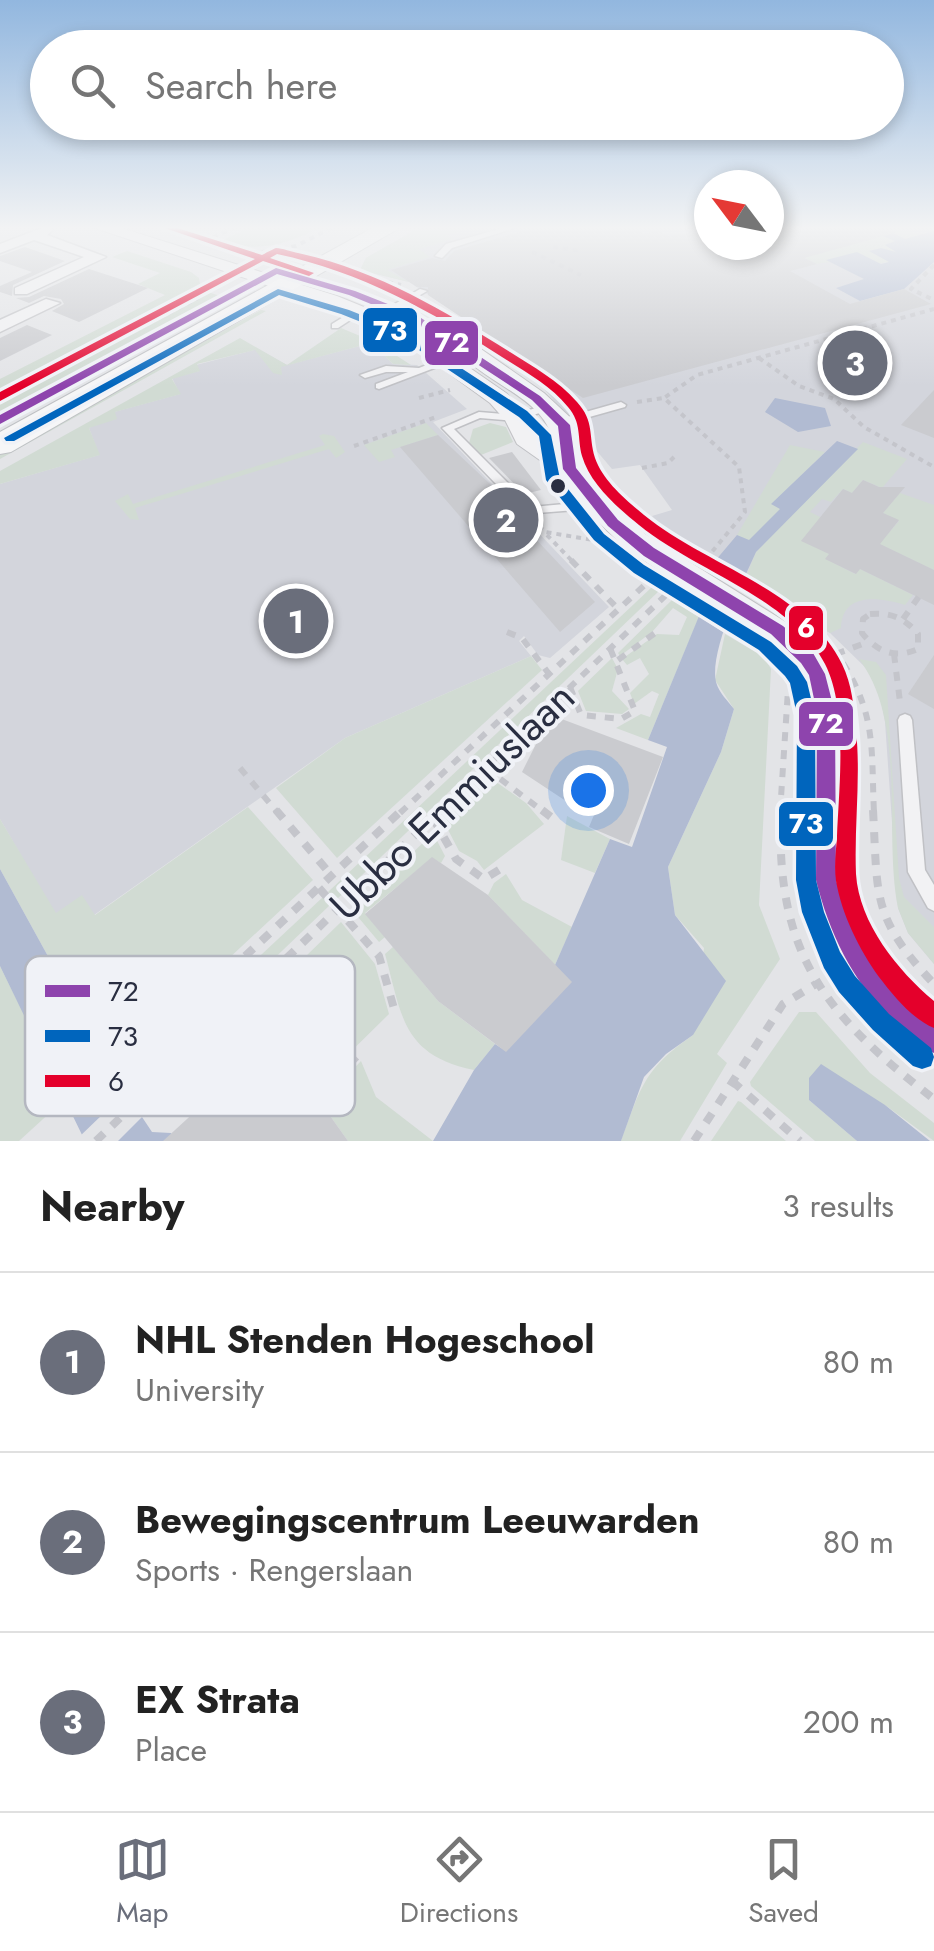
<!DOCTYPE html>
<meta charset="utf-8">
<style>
body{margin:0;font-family:Jost,sans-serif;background:#f2f2f2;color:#222}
.compass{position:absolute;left:694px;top:170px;width:90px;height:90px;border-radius:50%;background:#fff;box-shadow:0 5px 15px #0003;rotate:302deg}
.you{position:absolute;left:588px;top:790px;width:35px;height:35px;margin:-25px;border:8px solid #fff;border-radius:50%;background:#1a73e8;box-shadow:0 0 0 15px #1a73e833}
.badge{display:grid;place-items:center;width:65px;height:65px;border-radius:50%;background:#6a6e7b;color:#fff;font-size:32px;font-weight:700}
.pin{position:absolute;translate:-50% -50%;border:5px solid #fff;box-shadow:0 2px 10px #0006}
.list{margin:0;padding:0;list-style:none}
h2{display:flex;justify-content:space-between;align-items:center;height:130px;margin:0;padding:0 40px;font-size:42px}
h2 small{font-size:32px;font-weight:400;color:#767676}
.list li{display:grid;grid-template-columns:65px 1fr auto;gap:30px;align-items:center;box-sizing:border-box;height:180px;padding:0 40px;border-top:2px solid #e0e0e0}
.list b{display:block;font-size:38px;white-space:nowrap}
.list p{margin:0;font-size:32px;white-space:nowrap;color:#767676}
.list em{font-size:32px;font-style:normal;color:#767676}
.icon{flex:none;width:55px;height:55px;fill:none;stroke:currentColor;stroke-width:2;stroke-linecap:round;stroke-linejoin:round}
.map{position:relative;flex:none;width:934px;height:1141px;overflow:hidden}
.search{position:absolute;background:#fff;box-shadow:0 5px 15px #0003;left:30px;right:30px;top:30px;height:110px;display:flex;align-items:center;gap:25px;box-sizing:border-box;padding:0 35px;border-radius:55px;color:#767676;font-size:38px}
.sheet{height:670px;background:#fff}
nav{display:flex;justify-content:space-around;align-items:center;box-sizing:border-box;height:140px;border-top:2px solid #e0e0e0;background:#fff;font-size:28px;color:#767676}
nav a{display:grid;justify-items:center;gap:5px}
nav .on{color:#6a6e7b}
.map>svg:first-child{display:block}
.built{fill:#d3d5dc}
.green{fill:#d1dbd3}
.water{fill:#b1bbd2}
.pier{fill:#e3e4e7}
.building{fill:#cacbcf}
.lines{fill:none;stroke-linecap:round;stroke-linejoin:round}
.service-casing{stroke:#c0c1c5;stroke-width:3}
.minor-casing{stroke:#c0c1c5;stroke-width:3}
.tertiary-casing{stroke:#c0c1c5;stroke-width:2}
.primary-casing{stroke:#bfc1c5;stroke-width:2}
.path-far2{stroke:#c4c5cb;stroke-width:4;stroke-dasharray:5 5;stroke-linecap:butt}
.path-far1{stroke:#c4c5cb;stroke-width:6;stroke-dasharray:9 9;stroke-linecap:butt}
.path{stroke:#c4c5cb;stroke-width:8;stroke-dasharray:11 11;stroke-linecap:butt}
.service{fill:#f2f2f4;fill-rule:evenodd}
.minor{fill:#f2f2f4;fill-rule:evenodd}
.tertiary{fill:#f2f2f4;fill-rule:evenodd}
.primary{fill:#f6f6f7;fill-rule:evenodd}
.bus-1-casing{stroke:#f0f2f7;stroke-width:7}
.bus-2-casing{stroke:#f0f2f7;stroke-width:7}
.bus-3-casing{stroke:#f0f2f7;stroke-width:7}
.bus-1{fill:#8e44ad;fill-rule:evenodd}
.bus-2{fill:#0065bd;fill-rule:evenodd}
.bus-3{fill:#e4002b;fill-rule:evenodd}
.bus-dot{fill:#292e41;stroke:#f0f2f7;stroke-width:4}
.labels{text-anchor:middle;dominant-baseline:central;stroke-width:8;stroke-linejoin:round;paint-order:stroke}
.near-street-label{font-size:42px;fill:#292e41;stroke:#f0f2f7}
.key{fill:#f0f2f7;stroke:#b4b7c0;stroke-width:2.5}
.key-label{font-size:28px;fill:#292e41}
.line-badge{stroke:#f0f2f7;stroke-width:4}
.badge-label{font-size:28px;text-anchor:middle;font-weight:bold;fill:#fff}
</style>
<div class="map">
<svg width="934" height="1141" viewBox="0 0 934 1141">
<rect width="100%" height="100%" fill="#e3e4e7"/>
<g class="built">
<path d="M422 226H709V245H769V226H934V964L908 933 898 908 885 722 880 695 867 669 830 633 702 553 695 559 652 516 672 510 640 465 612 469 540 384 553 378 409 282 360 270 366 258Z"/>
<path d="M371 343 393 364 417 365 467 409 433 422 609 607 550 658 538 655 524 636 519 641 531 656 345 738 94 915 55 914 0 819V484L99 455 89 428 114 412 180 394 172 378 199 371 196 365 258 349 287 365Z"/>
</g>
<g class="green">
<path d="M252 226H324C289 243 259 254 221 241Z"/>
<path d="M422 226H477L447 235 453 239 419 249 430 257 387 270 409 282 360 270 366 258Z"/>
<path d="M852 226H895L919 235 905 239 889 231 880 235 896 242 898 251 892 253 891 261C866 268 840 258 817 264L791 251Z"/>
<path d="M127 251 191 272 199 278 200 284 188 296 0 393V379L165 295 138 284 160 273 112 257Z"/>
<path d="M208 292 220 296 0 412V403Z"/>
<path d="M261 310 266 311 0 459V454Z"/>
<path d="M341 328 377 343 411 365 393 364 371 343 281 367 282 375 273 373 255 350 197 364 200 371 172 379 181 394 115 412 117 419 89 428 100 455 0 484V471L240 338 287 365Z"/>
<path d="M426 423 438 435 391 450 395 457 379 462 364 445Z"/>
<path d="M490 423 506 427 513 442 481 455 469 443 473 429Z"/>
<path d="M323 434 334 436 345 452 336 458 329 449 135 508 139 520 130 519 115 501 128 494 133 504 325 445 319 436Z"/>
<path d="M863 442 907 459 882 488 863 480 852 493 843 489 831 502 822 499 810 512 822 518 829 554 826 559 855 574 860 569 913 595 905 605C879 597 842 592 841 628L830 633 745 579 756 552Z"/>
<path d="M790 445 825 452 772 504 781 509 749 541 737 535Z"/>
<path d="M900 493 934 505V570L871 540 878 531 887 535 899 521 883 513Z"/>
<path d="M652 587 659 591 336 900 328 892Z"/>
<path d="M672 600 699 617 648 740 616 728 641 714 650 717 659 694 652 691 634 704 630 693 649 674 640 658 627 665 622 659 657 634 679 635 687 617 673 608 652 632 620 656 618 653Z"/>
<path d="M725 634 764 657 771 669 759 905 780 959 717 1054 727 1063 680 1141H621C641 1087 644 1069 693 1035L704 948 675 915 668 867 721 752 734 709 715 680Z"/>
<path d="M531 656 542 670 337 858 276 788 345 738Z"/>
<path d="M612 658 618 669 612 691 629 709 622 714 586 711 578 691Z"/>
<path d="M859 659 876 662 886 675 899 878 904 897 934 927V964L908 933 898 908C883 831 908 724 859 659Z"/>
<path d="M489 777 526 803 544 824 484 870 477 861 459 851 444 822Z"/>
<path d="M248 807 313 880 110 1069 0 869V819L56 913 82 895 95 915Z"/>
<path d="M567 816 610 839 595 873 561 860Z"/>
<path d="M433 833 445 856 441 863 432 858 365 913 385 937 379 942 353 911Z"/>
<path d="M506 874 522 900 572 927 555 965 488 895 494 883Z"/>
<path d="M323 897 330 905 162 1066 154 1055Z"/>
<path d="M341 922 375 964 389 1014 328 1074 319 1061 297 1044 266 995Z"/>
<path d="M393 947 438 1001 495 1044 474 1070C402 1055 402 1016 385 954Z"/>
<path d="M0 966 66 1098 19 1141H0Z"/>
<path d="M799 1012H816L870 1073 934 1123V1141L885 1105 809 1100 857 1141H815L751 1086 750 1082Z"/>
<path d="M361 1061 376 1097 433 1141H348L321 1103Z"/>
<path d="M738 1101 741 1102 786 1141H711Z"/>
</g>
<g class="water">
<path d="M889 231 905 239 934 231V262L904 289 860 301 836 288 864 279 826 260 857 252 881 264 889 262 869 251 881 248 896 252 885 245 895 241 878 234Z"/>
<path d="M775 398 825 408 831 426 798 432 765 412Z"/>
<path d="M837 441 858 449 756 552C743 580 709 653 716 682 719 693 728 701 734 709L721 752 668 867 675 915 726 981 693 1035 666 1054 644 1077 621 1141H433L474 1070 495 1044 506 1051 555 965 610 839 632 847 667 747 648 740 720 565 715 561 737 535 749 540 780 509 771 504Z"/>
<path d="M0 869 110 1069 152 1132 171 1133 175 1141H85L0 966Z"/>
<path d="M821 1064 885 1105 930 1141H857L809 1100V1078Z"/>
</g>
<g class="pier">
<path d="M715 561 749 582 729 636 695 614Z"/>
<path d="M129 1089 146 1113 118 1141H80L78 1138Z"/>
</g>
<g class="building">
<path d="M540 226H631L644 234 657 230 668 236 709 231V245H769V226H894L895 233 804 258 817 264 790 271 850 304 904 289 931 304 583 398 428 295V287H417L391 270 432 258 445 261 454 251Z"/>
<path d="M25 247 65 261 13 285 12 296 0 292V286L32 272 0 261V256Z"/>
<path d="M89 269 148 288 79 322 52 311 64 304 61 299 44 296 29 303 16 298 29 297Z"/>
<path d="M27 325 52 335 0 361V338Z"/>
<path d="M934 390V438L901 425Z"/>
<path d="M438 435 506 499 500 501 595 602 560 632 400 447Z"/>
<path d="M512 452 541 490 524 494 489 458Z"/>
<path d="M863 480 879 487H905L883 513 899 520 880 544 934 570V605L860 569 856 574 825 559 829 554 801 541 843 489 852 493Z"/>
<path d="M934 655V709L908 694Z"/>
<path d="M559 718 663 757 629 844 589 827 594 815 575 807 522 772 536 744Z"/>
<path d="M432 857 488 895 572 982 506 1052 438 1001 365 914Z"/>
<path d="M260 1052 321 1103 348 1141H163Z"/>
</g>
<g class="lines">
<defs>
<g id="service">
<path d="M510 226H521L452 248 442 258 435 256 446 244Z"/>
<path d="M420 289 427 291 395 310 388 308Z"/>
<path d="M358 308 362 311 361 313 338 328H332V324Z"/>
<path d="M447 357 452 360 450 362 379 389 376 388V384L408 372H386L365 378 360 375 386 366 419 368Z"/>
<path d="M621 402 626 405 625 407 561 425 556 422 557 420Z"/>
<path d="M547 404 551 405V409L516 421 480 418 454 429 532 507 597 501 601 502 603 505 601 508 525 514 442 428 479 412 515 415Z"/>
<path d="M905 714 910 716 912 720 925 870 934 885V911L928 908 908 872 898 720 900 716Z"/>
</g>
<g id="minor">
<path d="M47 226 53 230 47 235 106 257 27 294H15V288L84 257 34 240 0 253V244Z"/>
<path d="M46 299 60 303 0 332V320Z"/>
</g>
<path id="tertiary" d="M89 226H115L337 296 408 325 506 393 525 413 536 435 554 447C549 399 490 387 462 354L465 349H481L544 393 573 420 583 468 607 499 645 534 805 634 829 665 844 713 847 880C860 935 890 976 934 1011V1065L897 1042 862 1007 835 967 818 929 805 880 808 713 801 678 781 652 625 548 587 511 561 475 517 444 505 420 490 403 394 333 323 304Z"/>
<path id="primary" d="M376 226H403L11 452 0 454V432Z"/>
</defs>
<use href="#service" class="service-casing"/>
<use href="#minor" class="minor-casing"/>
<use href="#tertiary" class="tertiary-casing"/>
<use href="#primary" class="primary-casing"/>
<g class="path-far2">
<path d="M204 242 237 226"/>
<path d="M553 247 582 251"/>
<path d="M532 252 581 275"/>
<path d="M252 254 296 246 335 226"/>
<path d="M934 265 911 289 934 300"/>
<path d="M349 273 401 285"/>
<path d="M431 304 475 336"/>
<path d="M759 358 799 386 834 399 864 427 934 467"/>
<path d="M419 398 450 390"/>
<path d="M0 400 196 299 209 286 210 279"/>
<path d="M637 402 664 398"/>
<path d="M354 446 436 417"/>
<path d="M642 468 668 463 674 457"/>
<path d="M539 526 545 532 599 541"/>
<path d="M547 535 573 562"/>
<path d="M706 559 745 512 739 467 664 398 697 375 934 309"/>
</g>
<g class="path-far1">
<path d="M571 560 619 610"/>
<path d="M870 614C890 612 905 618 918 634V649C895 659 877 652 862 633L863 619Z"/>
<path d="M903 619 920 595"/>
<path d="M507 632 522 638 549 674"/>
<path d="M836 654 868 642"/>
<path d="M894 654 900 702"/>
<path d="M618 660 655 633"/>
<path d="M843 663C877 717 871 752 874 813"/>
<path d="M570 687 581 715 621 719 635 711 610 648"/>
<path d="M240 768 278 813"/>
<path d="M486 768 545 813"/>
<path d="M400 813 650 580"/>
<path d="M439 813 668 593"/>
<path d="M780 813 788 690"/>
</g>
<g class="path">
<path d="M276 810 332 876"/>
<path d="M542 810 551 817"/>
<path d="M781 810C775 954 825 1015 934 1099"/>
<path d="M873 810C878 897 871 917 934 984"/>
<path d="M433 818 456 859 484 879 502 868"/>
<path d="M319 888 379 956 395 1012"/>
<path d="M253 993 291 1049 325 1089 357 1056"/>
<path d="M161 1080 141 1053 402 810"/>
<path d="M732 1081 800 1141"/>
<path d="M96 1141 441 810"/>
<path d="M694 1141 783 1004 816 984"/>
</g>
<use href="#service" class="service"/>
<use href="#minor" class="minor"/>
<use href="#tertiary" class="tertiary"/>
<use href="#primary" class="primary"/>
<defs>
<path id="bus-1" d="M276 268 355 291 418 316 540 396 570 425 576 468 618 520 654 548 783 626 813 653 825 674 835 713 836 880C853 941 885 986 934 1026V1053C919 1047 908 1035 896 1024 854 984 830 936 816 880L817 713 809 675 801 663 771 634 644 556 608 526 563 469 558 426 532 400 410 320 349 295 277 274 0 424V415Z"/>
<path id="bus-2" d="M278 289 349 310 409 334 527 411 551 435 560 479 604 534 644 565 771 642 797 666 807 682 815 715 816 880 824 912 840 952 855 976 889 1014 931 1048 934 1057 931 1066 922 1069 913 1066 873 1030 839 992 824 968 802 912 796 880 797 715 790 683 785 676 759 650 634 573 594 540 546 480 539 436 519 417 401 338 341 314 279 295 14 441H6L4 438Z"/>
<path id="bus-3" d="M159 226H171L262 255C264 254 273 249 276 248 282 248 292 252 298 253 376 270 443 310 510 352 533 367 558 380 577 402 595 422 588 435 595 458 603 481 626 500 644 515 705 565 806 590 842 664 852 684 854 708 856 730 861 778 854 826 856 874 859 923 898 971 934 1001V1028C912 1019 893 995 879 977 859 949 842 915 836 881 834 867 836 850 837 836 839 786 848 709 825 664 791 598 695 571 639 525 618 508 590 484 582 456 577 438 582 423 568 407 550 385 525 372 502 357 431 311 361 272 277 254L270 258 314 273 309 276 263 261 0 401V392L255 259Z"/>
</defs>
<use href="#bus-1" class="bus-1-casing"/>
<use href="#bus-2" class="bus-2-casing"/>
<use href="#bus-3" class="bus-3-casing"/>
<use href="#bus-1" class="bus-1"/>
<use href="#bus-2" class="bus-2"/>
<use href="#bus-3" class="bus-3"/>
</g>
<linearGradient id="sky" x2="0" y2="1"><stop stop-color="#92b7df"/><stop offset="0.59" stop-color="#f2f3f4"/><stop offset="1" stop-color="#f2f3f4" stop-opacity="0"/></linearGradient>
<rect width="934" height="386" fill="url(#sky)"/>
<circle class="bus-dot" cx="558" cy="486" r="9"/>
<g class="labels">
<g class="near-street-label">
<text transform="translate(452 801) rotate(-44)">Ubbo Emmiuslaan</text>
</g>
</g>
<rect x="25" y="956" width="330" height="160" rx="15" class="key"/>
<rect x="45" y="985" width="45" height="12" fill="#8e44ad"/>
<rect x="45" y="1030" width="45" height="12" fill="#0065bd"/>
<rect x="45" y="1075" width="45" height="12" fill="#e4002b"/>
<g class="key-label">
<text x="108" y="1001">72</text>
<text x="108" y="1046">73</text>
<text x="108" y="1091">6</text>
</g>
<g class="line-badge">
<rect x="361" y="306" width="58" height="48" rx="10" fill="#0065bd"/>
<rect x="423" y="319" width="57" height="48" rx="10" fill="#8e44ad"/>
<rect x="787" y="604" width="38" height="48" rx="10" fill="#e4002b"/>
<rect x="797" y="700" width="58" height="48" rx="10" fill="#8e44ad"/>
<rect x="777" y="800" width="58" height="48" rx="10" fill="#0065bd"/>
</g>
<g class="badge-label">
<text x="390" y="340">73</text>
<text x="452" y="352">72</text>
<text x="806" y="637">6</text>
<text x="826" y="733">72</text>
<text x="806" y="833">73</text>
</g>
</svg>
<svg class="compass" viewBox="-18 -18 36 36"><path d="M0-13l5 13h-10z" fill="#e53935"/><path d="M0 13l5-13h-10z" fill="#767676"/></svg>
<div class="you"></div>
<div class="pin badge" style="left:296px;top:621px">1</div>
<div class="pin badge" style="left:506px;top:520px">2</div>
<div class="pin badge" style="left:855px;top:363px">3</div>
<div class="search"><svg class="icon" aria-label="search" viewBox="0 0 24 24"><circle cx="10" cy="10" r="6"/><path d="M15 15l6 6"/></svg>Search here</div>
</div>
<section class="sheet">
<h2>Nearby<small>3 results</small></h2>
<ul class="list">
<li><span class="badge">1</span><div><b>NHL Stenden Hogeschool</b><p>University</p></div><em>80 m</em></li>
<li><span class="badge">2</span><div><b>Bewegingscentrum Leeuwarden</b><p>Sports · Rengerslaan</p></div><em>80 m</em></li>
<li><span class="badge">3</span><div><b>EX Strata</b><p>Place</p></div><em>200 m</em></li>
</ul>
</section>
<nav>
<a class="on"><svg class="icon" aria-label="map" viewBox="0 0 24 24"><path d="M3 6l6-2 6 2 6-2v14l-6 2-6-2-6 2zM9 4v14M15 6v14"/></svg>Map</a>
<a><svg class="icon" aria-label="directions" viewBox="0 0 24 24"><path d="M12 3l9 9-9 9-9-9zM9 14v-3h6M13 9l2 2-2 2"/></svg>Directions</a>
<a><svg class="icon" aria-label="saved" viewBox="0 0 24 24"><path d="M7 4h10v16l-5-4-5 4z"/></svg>Saved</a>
</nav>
